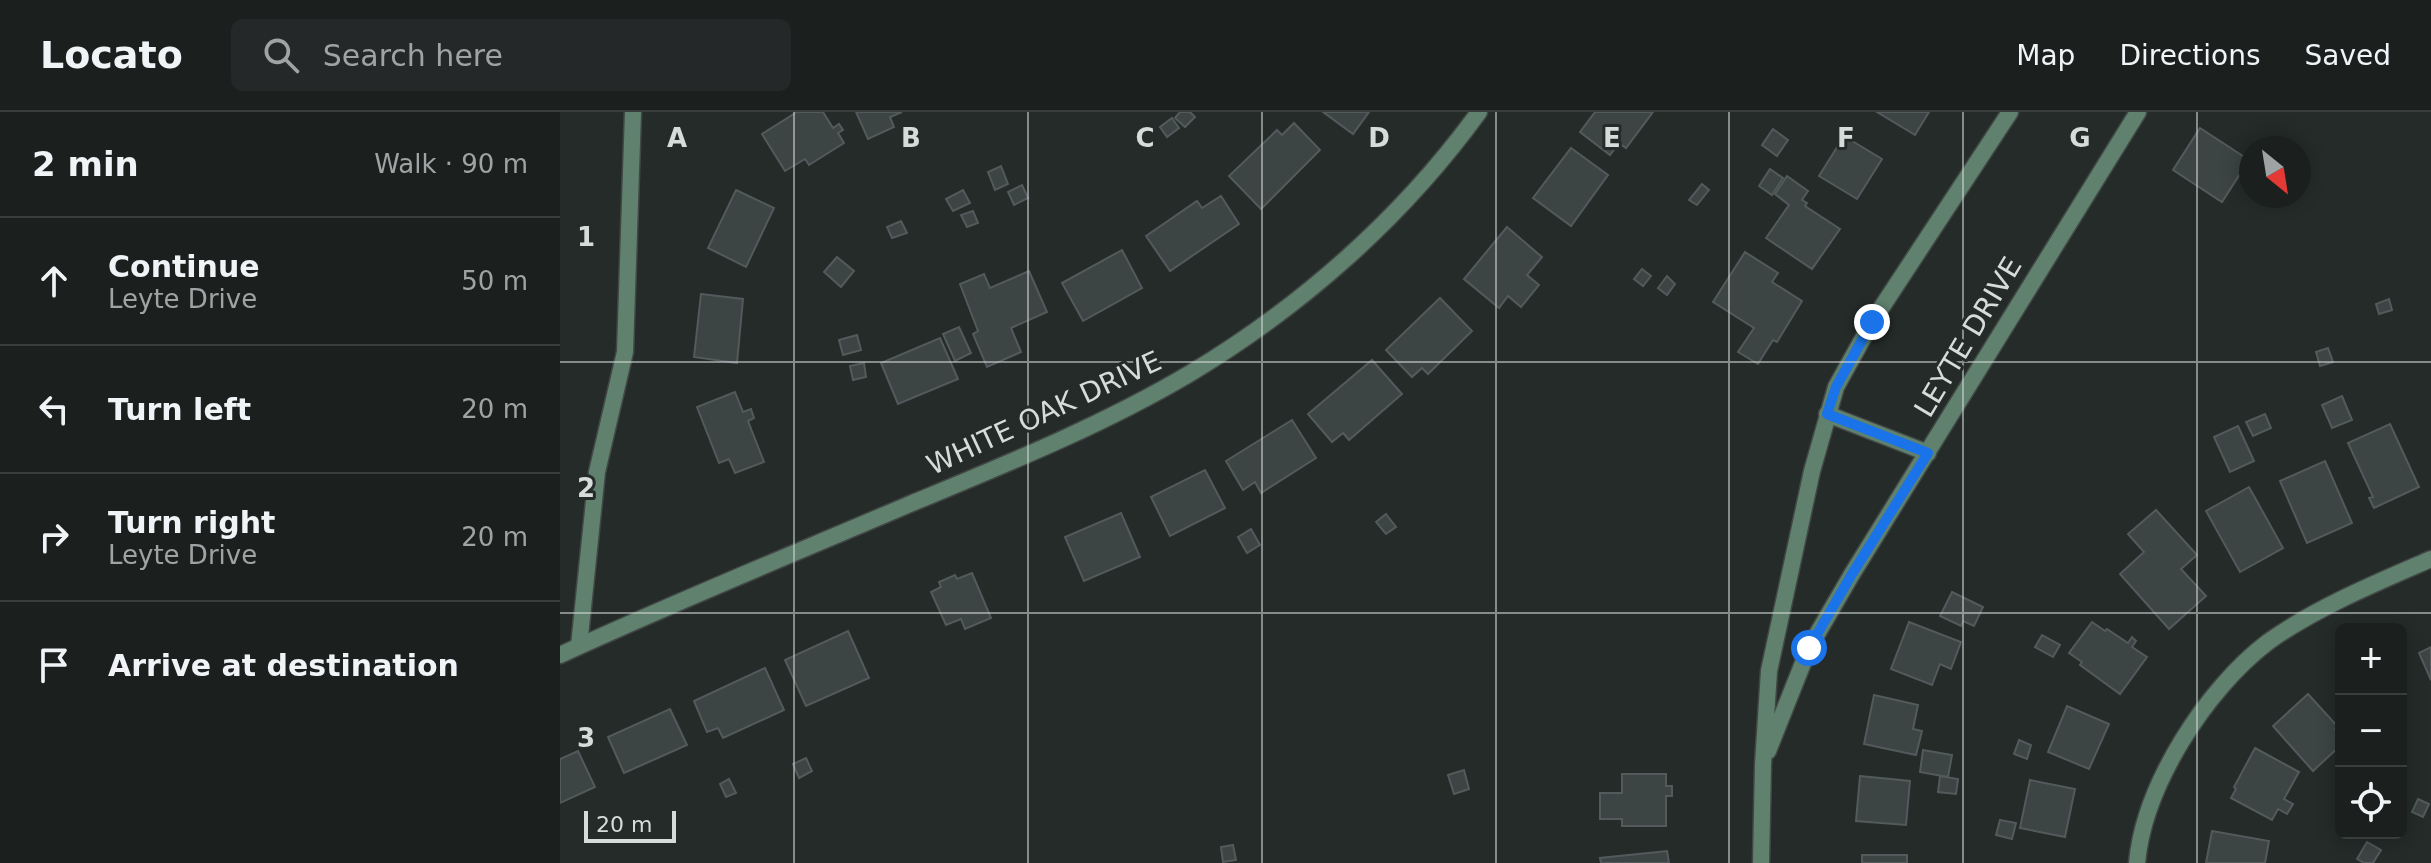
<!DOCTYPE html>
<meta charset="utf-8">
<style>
body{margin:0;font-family:"DejaVu Sans",sans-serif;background:#242828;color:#f1f3f6}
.controls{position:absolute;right:24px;bottom:24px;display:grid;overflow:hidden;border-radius:12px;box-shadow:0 4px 20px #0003}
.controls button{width:72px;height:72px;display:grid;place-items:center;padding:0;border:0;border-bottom:2px solid #393e3d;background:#1b201f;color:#f1f3f6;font:40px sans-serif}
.compass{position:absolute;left:1679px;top:24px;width:72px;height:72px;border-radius:50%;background:#1b201f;box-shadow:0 4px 20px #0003;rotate:150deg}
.scale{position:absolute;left:24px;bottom:20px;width:92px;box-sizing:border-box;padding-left:8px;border:4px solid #d7dcdb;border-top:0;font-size:22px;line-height:28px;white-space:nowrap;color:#d7dcdb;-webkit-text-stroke:6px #242b29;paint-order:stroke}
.stop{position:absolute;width:24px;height:24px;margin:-18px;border:6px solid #1a73e8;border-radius:50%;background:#fff}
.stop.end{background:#1a73e8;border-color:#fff;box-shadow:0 2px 8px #0008}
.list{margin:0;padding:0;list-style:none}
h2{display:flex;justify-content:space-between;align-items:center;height:104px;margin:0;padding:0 32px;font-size:34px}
h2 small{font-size:26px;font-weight:400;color:#a0a3a4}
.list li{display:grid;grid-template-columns:52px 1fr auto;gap:24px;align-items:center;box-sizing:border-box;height:128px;padding:0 32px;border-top:2px solid #393e3d}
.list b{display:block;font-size:30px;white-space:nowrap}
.list p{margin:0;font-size:26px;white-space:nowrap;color:#a0a3a4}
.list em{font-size:26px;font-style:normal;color:#a0a3a4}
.icon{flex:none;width:44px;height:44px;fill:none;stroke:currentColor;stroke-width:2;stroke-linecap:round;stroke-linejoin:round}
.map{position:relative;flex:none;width:1871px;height:751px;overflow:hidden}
header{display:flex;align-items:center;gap:48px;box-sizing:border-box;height:112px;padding:0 40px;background:#1b201f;border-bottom:2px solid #393e3d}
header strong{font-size:38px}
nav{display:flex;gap:44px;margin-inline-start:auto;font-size:28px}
.search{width:560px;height:72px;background:#242828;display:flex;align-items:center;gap:20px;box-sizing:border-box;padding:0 28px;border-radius:12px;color:#a0a3a4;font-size:30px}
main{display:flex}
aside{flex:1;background:#1b201f}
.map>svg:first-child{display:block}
.building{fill:#3c4444;stroke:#525a5b;stroke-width:2}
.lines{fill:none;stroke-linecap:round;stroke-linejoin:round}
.street-casing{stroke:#414745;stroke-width:19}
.street{stroke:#5f816e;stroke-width:16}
.route{stroke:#1a73e8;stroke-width:10}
.grid{fill:none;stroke:#d7dcdb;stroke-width:2;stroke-opacity:0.55}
.labels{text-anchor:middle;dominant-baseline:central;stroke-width:6;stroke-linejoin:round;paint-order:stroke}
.street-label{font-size:28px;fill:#d7dcdb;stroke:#242b29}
.grid-label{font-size:26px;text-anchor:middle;font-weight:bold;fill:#d7dcdb;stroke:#242b29;stroke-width:6;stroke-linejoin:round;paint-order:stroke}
</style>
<header>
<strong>Locato</strong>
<div class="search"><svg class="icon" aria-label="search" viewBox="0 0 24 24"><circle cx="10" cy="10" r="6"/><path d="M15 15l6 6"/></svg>Search here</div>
<nav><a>Map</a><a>Directions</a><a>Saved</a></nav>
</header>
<main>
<aside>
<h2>2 min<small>Walk · 90 m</small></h2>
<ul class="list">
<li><svg class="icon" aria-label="ahead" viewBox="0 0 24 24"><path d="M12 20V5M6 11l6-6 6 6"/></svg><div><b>Continue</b><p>Leyte Drive</p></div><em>50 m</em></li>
<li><svg class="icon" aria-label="left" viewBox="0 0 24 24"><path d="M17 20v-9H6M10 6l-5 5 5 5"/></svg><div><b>Turn left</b></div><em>20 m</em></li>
<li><svg class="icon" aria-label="right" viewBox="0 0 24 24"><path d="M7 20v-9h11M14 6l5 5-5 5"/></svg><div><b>Turn right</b><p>Leyte Drive</p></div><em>20 m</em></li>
<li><svg class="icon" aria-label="arrive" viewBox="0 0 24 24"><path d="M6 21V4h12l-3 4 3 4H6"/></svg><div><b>Arrive at destination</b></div></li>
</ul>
</aside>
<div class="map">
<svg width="1871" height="751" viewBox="0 0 1871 751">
<rect width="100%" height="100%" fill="#242b29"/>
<g class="building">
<path d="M237 0H263L273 16 279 12 283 18 278 21 284 31 249 53 245 47 225 59 202 22Z"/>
<path d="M296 0H342L330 5 334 15 308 27Z"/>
<path d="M620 0H630L635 5 625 15 615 6Z"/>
<path d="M763 0H809L793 22Z"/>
<path d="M1035 0H1093L1066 36 1059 31 1050 43 1020 20Z"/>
<path d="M1317 0H1369L1355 23Z"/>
<path d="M612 6 619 16 607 25 600 15Z"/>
<path d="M734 11 760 38 701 97 669 64 717 18 722 23Z"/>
<path d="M1640 16 1689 48 1662 90 1613 58Z"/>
<path d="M1213 17 1228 28 1217 44 1202 33Z"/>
<path d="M1284 24 1322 47 1297 87 1259 64Z"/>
<path d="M1011 36 1048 63 1011 114 973 86Z"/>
<path d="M441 54 448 72 435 78 428 60Z"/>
<path d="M1210 57 1223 66 1212 83 1199 74Z"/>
<path d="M1227 64 1248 79 1242 88 1247 91 1245 94 1280 117 1252 157 1206 126 1229 93 1215 82Z"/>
<path d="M1142 72 1149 78 1137 93 1129 88Z"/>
<path d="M462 73 468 86 454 93 448 80Z"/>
<path d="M176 78 214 96 186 155 148 136Z"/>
<path d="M403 78 410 91 393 99 386 87Z"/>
<path d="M661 84 679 112 610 159 586 124 637 89 642 96Z"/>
<path d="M1709 84H1738L1714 95Z"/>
<path d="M413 99 418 111 407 115 401 103Z"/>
<path d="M341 109 347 121 332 126 327 115Z"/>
<path d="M947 115 982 145 967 163 979 173 961 195 948 184 939 196 904 167Z"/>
<path d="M562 138 582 176 523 209 502 171Z"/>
<path d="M1185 140 1218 161 1212 170 1242 189 1217 230 1213 228 1198 252 1178 240 1194 216 1153 190Z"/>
<path d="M277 145 294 159 281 175 264 160Z"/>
<path d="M1082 157 1091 164 1083 174 1074 167Z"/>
<path d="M469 159 487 200 451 216 461 240 427 255 413 222 418 219 400 172 424 162 430 176Z"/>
<path d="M1107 164 1115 172 1107 183 1098 176Z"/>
<path d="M141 182 183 187 177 251 134 245Z"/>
<path d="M880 186 912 219 868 262 862 256 852 265 826 238Z"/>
<path d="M1829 187 1832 198 1819 202 1816 192Z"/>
<path d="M399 215 411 241 395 249 383 222Z"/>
<path d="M297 223 301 238 283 243 279 228Z"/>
<path d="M380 226 398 267 338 292 321 251Z"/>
<path d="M1768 236 1773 250 1760 254 1756 240Z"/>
<path d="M812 248 842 282 789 328 783 321 772 330 748 302Z"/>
<path d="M304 251 306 265 293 268 290 254Z"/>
<path d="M175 280 183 300 191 297 194 306 188 309 204 350 175 361 169 347 159 351 137 295Z"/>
<path d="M1782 284 1792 308 1772 316 1762 293Z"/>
<path d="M1705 302 1711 316 1693 324 1686 310Z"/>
<path d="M732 308 756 346 701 381 695 370 683 378 666 349Z"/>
<path d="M1830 312 1859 375 1814 396 1809 386 1813 385 1788 331Z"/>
<path d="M1678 314 1694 349 1670 360 1654 325Z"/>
<path d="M1765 349 1792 411 1747 431 1720 369Z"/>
<path d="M645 358 665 396 610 424 591 385Z"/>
<path d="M1689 375 1723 436 1680 460 1646 399Z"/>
<path d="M1596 398 1637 443 1621 457 1646 484 1609 517 1560 462 1584 440 1568 422Z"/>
<path d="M561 401 580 445 524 469 505 425Z"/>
<path d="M826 402 836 415 826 422 816 410Z"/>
<path d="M691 417 700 433 687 441 678 425Z"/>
<path d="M412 461 431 506 405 517 401 507 386 513 371 480 381 475 379 470 395 463 397 467Z"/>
<path d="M1392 480 1423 495 1414 514 1403 509 1401 514 1380 504Z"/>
<path d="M1349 510 1401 530 1391 557 1380 552 1372 573 1331 557Z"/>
<path d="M1532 510 1545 519 1547 517 1568 531 1572 525 1576 529 1572 535 1587 545 1560 582 1520 553 1522 550 1509 541Z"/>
<path d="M288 519 309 566 246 594 225 548Z"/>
<path d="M1482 523 1500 533 1493 545 1475 535Z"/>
<path d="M1871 535V568L1859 541Z"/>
<path d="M205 556 224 598 163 626 158 616 147 620 134 589Z"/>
<path d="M1748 582 1778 615 1775 617 1781 624V633L1753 659 1713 614Z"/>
<path d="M1314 583 1358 593 1353 617 1362 619 1356 643 1304 632Z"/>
<path d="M1507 594 1549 612 1529 657 1488 640Z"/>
<path d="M110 597 127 633 64 661 48 625Z"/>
<path d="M1459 628 1471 633 1467 647 1454 642Z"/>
<path d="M1695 636 1739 660 1724 687 1733 692 1727 702 1718 697 1712 708 1671 686 1676 677 1674 675Z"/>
<path d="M1363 638 1392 643 1388 665 1360 660Z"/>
<path d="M18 639 35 675 0 691V647Z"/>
<path d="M246 646 252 659 239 666 233 652Z"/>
<path d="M904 658 909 677 894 682 888 663Z"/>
<path d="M1062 662H1106V674H1112V684H1106V714H1062V707H1040V681H1062Z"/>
<path d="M1300 664 1350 669 1346 713 1296 709Z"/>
<path d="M1380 664 1398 667 1396 682 1378 680Z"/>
<path d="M169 667 176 681 166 685 160 672Z"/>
<path d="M1470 668 1515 677 1505 725 1460 716Z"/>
<path d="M1858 687 1869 692 1863 705 1852 700Z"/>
<path d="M1440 708 1456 711 1452 727 1436 723Z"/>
<path d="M1652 719 1709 729 1705 751H1646Z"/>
<path d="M1807 730 1821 738 1813 751H1804L1797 747Z"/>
<path d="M673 733 676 748 663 750 661 735Z"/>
<path d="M1107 739 1109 751H1041L1040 746Z"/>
<rect x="1302" y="743" width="45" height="8"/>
</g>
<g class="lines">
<defs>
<g id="street">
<path d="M1267 302 1368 341"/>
<path d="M19 534 37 360 65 240 73 0"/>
<path d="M0 543C115 490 233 442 350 392 444 353 541 314 629 262 741 195 842 106 919 0"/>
<path d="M1208 639 1249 536 1292 462 1578 0"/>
<path d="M1201 751 1203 652 1209 559 1252 359 1276 275 1312 210 1450 0"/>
<path d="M1577 751C1584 673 1646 577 1708 530 1755 496 1818 470 1871 447"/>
</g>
</defs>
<use href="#street" class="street-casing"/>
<use href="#street" class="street"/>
</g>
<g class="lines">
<path class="route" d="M1249 536 1292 462 1368 341 1267 302 1276 275 1312 210"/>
</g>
<path class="grid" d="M234 0V751M468 0V751M702 0V751M936 0V751M1169 0V751M1403 0V751M1637 0V751M0 250H1871M0 501H1871"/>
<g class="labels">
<g class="street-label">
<text transform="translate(1408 225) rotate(-59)">LEYTE DRIVE</text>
<text transform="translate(484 301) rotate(-25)">WHITE OAK DRIVE</text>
</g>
</g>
<g class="grid-label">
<text x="117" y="35">A</text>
<text x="351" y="35">B</text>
<text x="585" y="35">C</text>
<text x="819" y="35">D</text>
<text x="1052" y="35">E</text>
<text x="1286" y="35">F</text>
<text x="1520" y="35">G</text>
<text x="26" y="134">1</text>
<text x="26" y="385">2</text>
<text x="26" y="635">3</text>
</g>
</svg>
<div class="controls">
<button>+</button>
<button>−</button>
<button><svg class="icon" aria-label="locate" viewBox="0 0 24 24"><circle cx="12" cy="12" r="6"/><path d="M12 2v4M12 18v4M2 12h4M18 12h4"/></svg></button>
</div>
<svg class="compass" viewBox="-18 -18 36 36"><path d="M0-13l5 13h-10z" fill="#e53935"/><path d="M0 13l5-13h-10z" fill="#a0a3a4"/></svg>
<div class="scale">20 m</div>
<div class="stop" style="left:1249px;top:536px"></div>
<div class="stop end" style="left:1312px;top:210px"></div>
</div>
</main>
